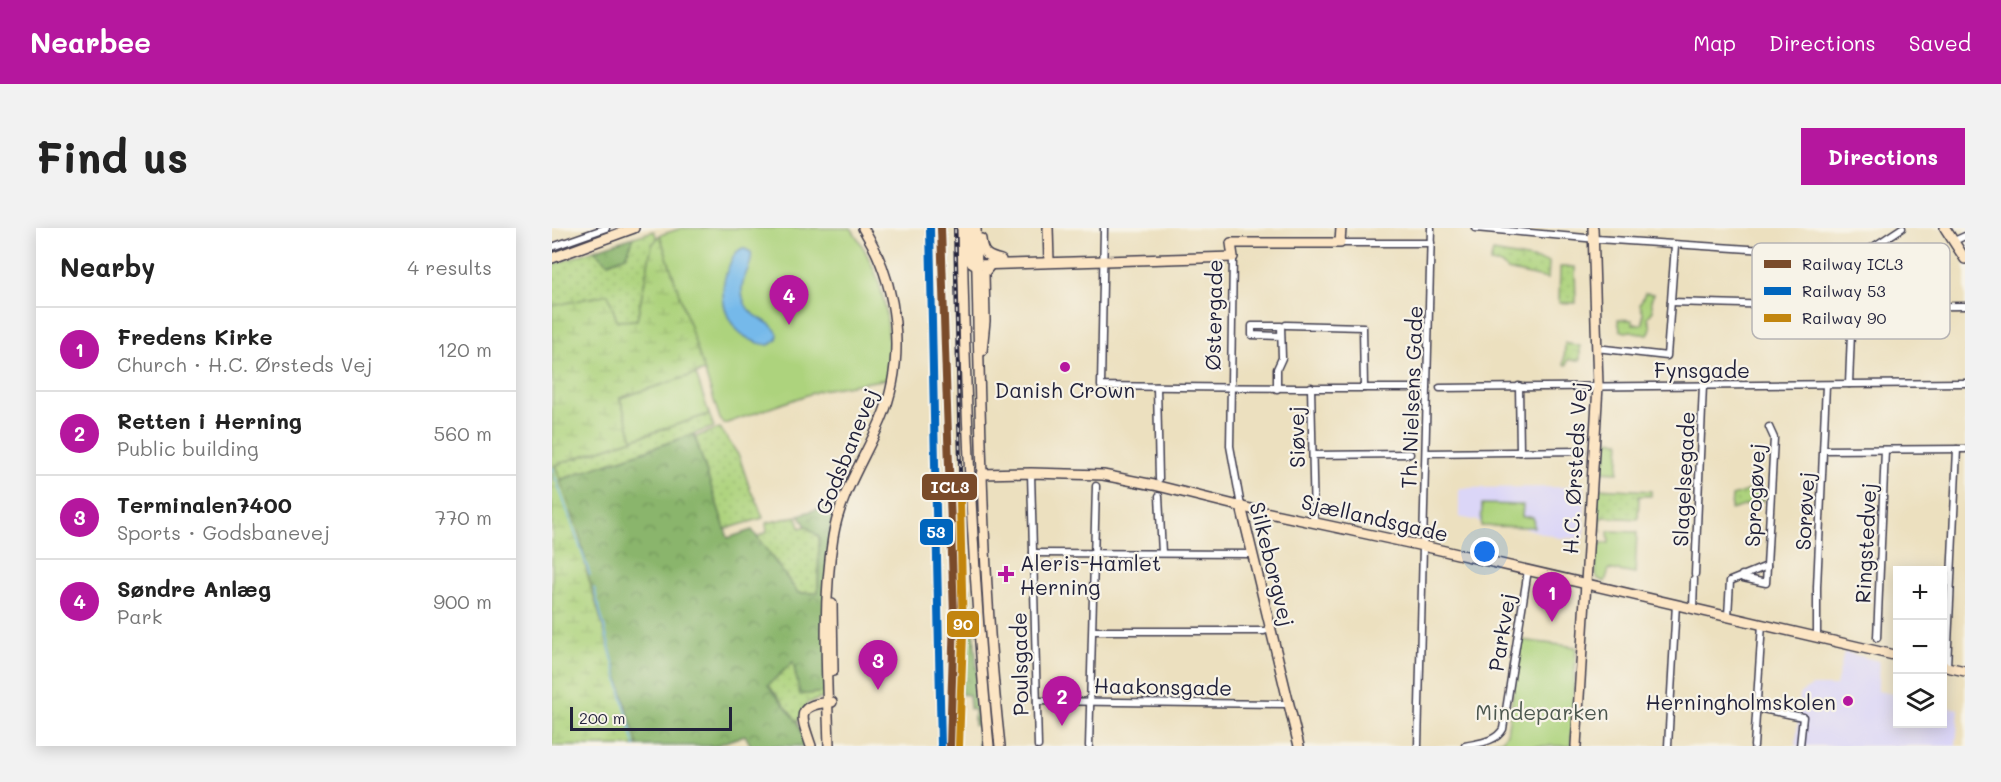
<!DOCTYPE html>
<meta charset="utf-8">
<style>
body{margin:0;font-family:Mali,sans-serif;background:#f2f2f2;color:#222}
.controls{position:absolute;right:18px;bottom:18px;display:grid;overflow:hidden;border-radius:0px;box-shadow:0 3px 15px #0003}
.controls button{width:54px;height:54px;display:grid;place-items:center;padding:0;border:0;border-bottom:2px solid #e0e0e0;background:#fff;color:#222;font:30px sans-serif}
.scale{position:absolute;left:18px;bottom:15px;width:162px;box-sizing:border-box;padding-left:6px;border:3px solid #22223b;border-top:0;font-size:16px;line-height:21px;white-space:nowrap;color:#22223b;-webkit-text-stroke:4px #f7f3e8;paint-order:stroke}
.you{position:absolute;left:933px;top:324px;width:21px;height:21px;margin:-15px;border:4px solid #fff;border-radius:50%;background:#1a73e8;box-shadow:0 0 0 9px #1a73e833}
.badge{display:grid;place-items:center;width:39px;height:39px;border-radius:50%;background:#b5179e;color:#fff;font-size:20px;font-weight:700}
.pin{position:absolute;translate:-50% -50px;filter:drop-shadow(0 2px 3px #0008)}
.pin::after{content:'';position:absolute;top:32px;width:21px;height:18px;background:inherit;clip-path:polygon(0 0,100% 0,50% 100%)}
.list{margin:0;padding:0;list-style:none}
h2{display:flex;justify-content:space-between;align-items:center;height:78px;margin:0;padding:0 24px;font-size:26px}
h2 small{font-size:20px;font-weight:400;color:#767676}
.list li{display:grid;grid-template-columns:39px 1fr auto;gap:18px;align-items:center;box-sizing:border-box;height:84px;padding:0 24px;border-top:2px solid #e0e0e0}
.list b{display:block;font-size:22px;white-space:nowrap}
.list p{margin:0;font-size:20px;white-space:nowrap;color:#767676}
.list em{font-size:20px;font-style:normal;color:#767676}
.icon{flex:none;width:33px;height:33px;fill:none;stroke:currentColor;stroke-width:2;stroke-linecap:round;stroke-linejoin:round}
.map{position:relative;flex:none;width:1413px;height:518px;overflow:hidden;border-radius:0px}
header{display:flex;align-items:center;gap:36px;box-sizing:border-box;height:84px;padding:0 30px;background:#b5179e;color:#fff}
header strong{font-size:28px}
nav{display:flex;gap:33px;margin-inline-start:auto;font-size:21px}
.intro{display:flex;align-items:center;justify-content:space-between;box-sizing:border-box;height:144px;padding:0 36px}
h1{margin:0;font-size:42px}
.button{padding:15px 27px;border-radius:0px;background:#b5179e;color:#fff;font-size:21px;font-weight:700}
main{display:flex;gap:36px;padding:0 36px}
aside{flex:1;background:#fff;border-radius:0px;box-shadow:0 3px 15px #0003}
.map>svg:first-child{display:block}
.built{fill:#dbd6f7}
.grass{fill:url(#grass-dots);stroke:#687a5c;stroke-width:1.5}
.forest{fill:url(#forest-crowns);stroke:#566c54;stroke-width:1.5}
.wetland{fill:url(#wetland-marsh);stroke:#687a5c;stroke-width:1.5}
.park{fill:#add37d;stroke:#687a5c;stroke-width:1.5}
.water{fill:#74b9ea;stroke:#4b6e92;stroke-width:1.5}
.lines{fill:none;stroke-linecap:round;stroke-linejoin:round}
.stream{stroke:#74b9ea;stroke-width:1.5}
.street-casing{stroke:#403e4f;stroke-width:9}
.secondary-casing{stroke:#403e4f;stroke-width:12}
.street{stroke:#fff;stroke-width:6}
.secondary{stroke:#fce5c4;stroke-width:9}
.rail-casing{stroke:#22223b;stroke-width:4}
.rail{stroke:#f7f3e8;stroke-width:1.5;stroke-dasharray:4.5;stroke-linecap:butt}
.rail-1-casing{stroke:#f7f3e8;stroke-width:12}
.rail-2-casing{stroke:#f7f3e8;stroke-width:12}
.rail-3-casing{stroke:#f7f3e8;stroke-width:12}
.rail-1{stroke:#7a4b2a;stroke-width:8}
.rail-2{stroke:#0065bd;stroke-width:8}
.rail-3{stroke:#c2850f;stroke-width:8}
.poi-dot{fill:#b5179e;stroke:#f7f3e8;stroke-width:2}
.labels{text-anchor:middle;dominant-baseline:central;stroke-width:4.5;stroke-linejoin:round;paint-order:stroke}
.street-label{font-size:21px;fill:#22223b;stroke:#f7f3e8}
.poi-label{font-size:21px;fill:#22223b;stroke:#f7f3e8}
.park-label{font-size:21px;fill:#4c574f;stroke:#f7f3e8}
.key{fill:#f7f3e8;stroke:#b7b4b4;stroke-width:1.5}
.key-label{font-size:16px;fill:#22223b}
.line-badge{stroke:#f7f3e8;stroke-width:2}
.badge-label{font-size:16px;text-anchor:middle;font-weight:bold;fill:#fff}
</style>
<header>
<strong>Nearbee</strong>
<nav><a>Map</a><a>Directions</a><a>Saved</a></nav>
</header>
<div class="intro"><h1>Find us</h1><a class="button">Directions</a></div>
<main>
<aside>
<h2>Nearby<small>4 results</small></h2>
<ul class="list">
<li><span class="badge">1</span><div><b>Fredens Kirke</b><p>Church · H.C. Ørsteds Vej</p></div><em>120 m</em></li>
<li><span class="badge">2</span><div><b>Retten i Herning</b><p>Public building</p></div><em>560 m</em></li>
<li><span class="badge">3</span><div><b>Terminalen7400</b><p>Sports · Godsbanevej</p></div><em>770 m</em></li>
<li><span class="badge">4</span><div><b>Søndre Anlæg</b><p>Park</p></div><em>900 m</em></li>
</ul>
</aside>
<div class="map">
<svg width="1413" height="518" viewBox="0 0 1413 518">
<defs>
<pattern id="grass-dots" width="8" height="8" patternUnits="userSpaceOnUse" patternTransform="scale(1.5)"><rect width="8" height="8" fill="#add37d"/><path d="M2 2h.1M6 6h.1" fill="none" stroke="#95b56d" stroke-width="1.8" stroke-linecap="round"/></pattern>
<pattern id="forest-crowns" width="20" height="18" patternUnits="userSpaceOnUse" patternTransform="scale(1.5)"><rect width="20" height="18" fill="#8ab56c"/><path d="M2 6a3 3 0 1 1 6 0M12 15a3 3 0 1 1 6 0" fill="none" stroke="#70935a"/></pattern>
<pattern id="wetland-marsh" width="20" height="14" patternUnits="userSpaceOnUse" patternTransform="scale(1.5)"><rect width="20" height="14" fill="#add37d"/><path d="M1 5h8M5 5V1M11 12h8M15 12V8" fill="none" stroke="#95b56d"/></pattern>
</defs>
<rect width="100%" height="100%" fill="#f7f3e8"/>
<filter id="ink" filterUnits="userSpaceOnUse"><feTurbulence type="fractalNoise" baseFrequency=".0167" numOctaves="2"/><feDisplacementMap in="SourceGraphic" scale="12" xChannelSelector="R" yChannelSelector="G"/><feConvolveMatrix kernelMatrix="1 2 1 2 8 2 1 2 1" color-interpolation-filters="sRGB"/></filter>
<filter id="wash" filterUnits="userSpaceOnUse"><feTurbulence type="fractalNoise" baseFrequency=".008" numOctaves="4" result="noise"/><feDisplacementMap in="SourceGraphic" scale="24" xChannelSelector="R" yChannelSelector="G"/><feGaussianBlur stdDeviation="1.35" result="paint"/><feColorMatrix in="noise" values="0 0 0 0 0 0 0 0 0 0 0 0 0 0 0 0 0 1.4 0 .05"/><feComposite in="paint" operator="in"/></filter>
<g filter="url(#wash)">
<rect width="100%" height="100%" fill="#ece0bf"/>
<g class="built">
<path d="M1033 259 1032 310H1007L972 300 928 296 927 293 907 289V260Z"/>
<path d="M1292 424 1327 433 1326 463 1345 467 1346 496H1390L1391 478 1407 481 1404 518H1244L1248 465 1260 458H1284Z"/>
</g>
<g class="grass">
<path d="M102 3 106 12 100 17 85 92 65 94 0 78V37L42 22 57 35 74 28 82 9Z"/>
<path d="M941 24 997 34 996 51 955 42 950 37 938 35Z"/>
<path d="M1008 39H1023L1024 75H1007Z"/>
<path d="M1013 115 1028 118V132H1016L1015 137 1012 136Z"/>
<path d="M157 186 162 199 8 252 3 237Z"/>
<path d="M168 200 187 228 199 264 203 269 211 290 173 301 143 209Z"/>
<path d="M1209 258 1210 271 1212 272 1179 282 1180 268Z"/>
<path d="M1045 260 1099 263V268H1087L1086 291 1049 289 1048 302 1051 303H1043Z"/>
<path d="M245 288 248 300 254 298 267 309 266 365H246L205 309 215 304 214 295Z"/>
<path d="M241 434 273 464 274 469 255 475 246 494 216 457Z"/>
</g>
<g class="forest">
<path d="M82 9 74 28 56 35 42 22Z"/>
<path d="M142 206 176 310 200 302 246 365H266L267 309 254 298 247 287 284 275 278 305 273 464 248 467 241 434 216 457 246 494 254 518H199L193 507 162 518H86L35 345 28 309 8 252Z"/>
<path d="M418 360 432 518H427L426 498 422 497V482L418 481 417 467 408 466 415 361Z"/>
</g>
<path class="wetland" d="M108 7 153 143 68 170 81 211 3 237 28 309 35 345 86 518H0V78L56 66 65 93 85 92 100 17Z"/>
<g class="park">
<path d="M130 0H299C332 47 341 94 335 151L269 162 172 196 168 191 108 7Z"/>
<path d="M1093 65 1102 66 1099 72 1101 83 1096 89C1097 97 1102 99 1096 107L1082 105 1080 103 1073 104 1068 102 1066 91 1080 92 1081 96H1091V85L1088 77Z"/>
<path d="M144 146 157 186 81 211 68 170Z"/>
<path d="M1048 212 1068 213 1066 244 1045 243Z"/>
<path d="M930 276 971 277 970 289H981L982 299 929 298Z"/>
<path d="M1056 303 1085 304 1083 346 1057 341 1053 354 1046 351 1044 347 1043 315H1057Z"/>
<path d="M969 412 1024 419 1019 518H932L951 511 955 505Z"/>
</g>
<path class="water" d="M191 20 199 24C202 38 188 49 190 65 194 93 217 88 226 106L225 112 217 117C178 113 161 73 177 38 180 30 183 23 191 20Z"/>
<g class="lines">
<g class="stream">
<path d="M0 240 38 347"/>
<path d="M42 360 83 518"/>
</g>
</g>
</g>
<g filter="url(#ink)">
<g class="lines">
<defs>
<g id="street">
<path d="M552 0 549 158C658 160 766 160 875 160"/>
<path d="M923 0 1045 11 1302 28 1309 27 1350 0"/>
<path d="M1402 13 1413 8"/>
<path d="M788 15H879"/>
<path d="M0 19 54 0"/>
<path d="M681 29 678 218 689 278"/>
<path d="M1119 74 1301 79 1413 78"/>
<path d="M734 97 811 99 812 160"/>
<path d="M1044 120 1115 128 1123 17"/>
<path d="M1297 156 1302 28"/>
<path d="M967 158 968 224"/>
<path d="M605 159 607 251"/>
<path d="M759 159 762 293"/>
<path d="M888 160 1413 155"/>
<path d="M725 161V141L730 130 729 98H700V107L729 108"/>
<path d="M1272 222 1413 221"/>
<path d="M874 225 1030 223"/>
<path d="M761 227 858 226"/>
<path d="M479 245 486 518"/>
<path d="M607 268 610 325"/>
<path d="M481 325 700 326"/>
<path d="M1143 346 1151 157"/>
<path d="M1190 347 1191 350 1214 355 1215 338"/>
<path d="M1141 381 1142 351"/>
<path d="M1176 388 1178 353 1215 338 1222 210 1217 199"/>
<path d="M541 403H712L718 401"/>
<path d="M1265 410V359L1274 157"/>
<path d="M1325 410 1333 222"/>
<path d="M1395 438 1405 221"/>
<path d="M485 473 737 476"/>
<path d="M1205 480 1251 489 1248 518"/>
<path d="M537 518 544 258"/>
<path d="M866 518 879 0"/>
<path d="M913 518C926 515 944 514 951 501L976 342"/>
<path d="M1116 518 1124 376"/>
<path d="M1202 518 1210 396"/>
</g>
<g id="secondary">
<path d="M410 0C413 173 420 346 437 518"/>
<path d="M417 0 418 33 424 37"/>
<path d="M424 0C428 173 429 346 448 518"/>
<path d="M496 0 497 34"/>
<path d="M1393 0 1413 31"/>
<path d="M429 11C430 26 436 29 449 32"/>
<path d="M0 30 82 0"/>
<path d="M424 37 681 29 679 15H788L789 0"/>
<path d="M430 123 433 93 432 45 439 36"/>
<path d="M429 246 479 245 551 247 602 257 703 282 871 318 1346 428"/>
<path d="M689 278 747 518"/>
<path d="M280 376 281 443"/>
<path d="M1390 438 1413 443"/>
<path d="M259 518C249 488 242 477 280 474"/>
<path d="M277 518C275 449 270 378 281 309 288 266 312 232 329 192 355 130 346 56 311 0"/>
<path d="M1024 518 1046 158 1041 0"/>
</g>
</defs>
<use href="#street" class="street-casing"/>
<use href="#secondary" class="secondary-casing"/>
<use href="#street" class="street"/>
<use href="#secondary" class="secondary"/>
<defs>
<path id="rail" d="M401 518 410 335 403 0"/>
</defs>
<use href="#rail" class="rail-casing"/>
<use href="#rail" class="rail"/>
<defs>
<path id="rail-1" d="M389 0 402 387 398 518"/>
<path id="rail-2" d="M378 0 389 518"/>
<path id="rail-3" d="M407 518 411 406 408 274"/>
</defs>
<use href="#rail-1" class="rail-1-casing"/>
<use href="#rail-2" class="rail-2-casing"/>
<use href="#rail-3" class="rail-3-casing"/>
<use href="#rail-1" class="rail-1"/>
<use href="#rail-2" class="rail-2"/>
<use href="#rail-3" class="rail-3"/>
</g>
</g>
<g class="poi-dot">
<circle cx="513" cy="139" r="6"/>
<path d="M451 337h6v6h6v6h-6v6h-6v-6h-6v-6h6z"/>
<circle cx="1296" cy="473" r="6"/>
</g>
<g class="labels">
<g class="street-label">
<text transform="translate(661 87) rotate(-89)">Østergade</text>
<text x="1150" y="141">Fynsgade</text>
<text transform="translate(859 169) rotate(-88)">Th. Nielsens Gade</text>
<text transform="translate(744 209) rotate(-91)">Siøvej</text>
<text transform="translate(294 223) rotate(-68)">Godsbanevej</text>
<text transform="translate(1022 240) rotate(-87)">H.C. Ørsteds Vej</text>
<text transform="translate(1131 251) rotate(-87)">Slagelsegade</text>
<text transform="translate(1202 267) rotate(-87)">Sprogøvej</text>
<text transform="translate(1252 283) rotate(-87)">Sorøvej</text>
<text transform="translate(823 289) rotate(13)">Sjællandsgade</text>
<text transform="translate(1313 315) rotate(-87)">Ringstedvej</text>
<text transform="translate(721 336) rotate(76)">Silkeborgvej</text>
<text transform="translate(949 404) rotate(-81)">Parkvej</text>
<text transform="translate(467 436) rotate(-91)">Poulsgade</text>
<text transform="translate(611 458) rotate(1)">Haakonsgade</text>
</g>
<g class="poi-label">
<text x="513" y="161">Danish Crown</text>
<text x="468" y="334" text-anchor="start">Aleris-Hamlet<tspan x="468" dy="24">Herning</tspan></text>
<text x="1284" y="473" text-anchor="end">Herningholmskolen</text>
</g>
<g class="park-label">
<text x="990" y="483">Mindeparken</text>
</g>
</g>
<rect x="1200" y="15" width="198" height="96" rx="9" class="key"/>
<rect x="1212" y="32" width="27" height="8" fill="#7a4b2a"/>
<rect x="1212" y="59" width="27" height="8" fill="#0065bd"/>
<rect x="1212" y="86" width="27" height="8" fill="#c2850f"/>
<g class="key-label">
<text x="1250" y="42">Railway ICL3</text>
<text x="1250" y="69">Railway 53</text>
<text x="1250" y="96">Railway 90</text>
</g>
<g class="line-badge">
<rect x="369" y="245" width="57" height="28" rx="6" fill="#7a4b2a"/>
<rect x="367" y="290" width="35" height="28" rx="6" fill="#0065bd"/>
<rect x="394" y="382" width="34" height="28" rx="6" fill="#c2850f"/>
</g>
<g class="badge-label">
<text x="398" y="265">ICL3</text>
<text x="384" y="310">53</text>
<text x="411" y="402">90</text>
</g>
</svg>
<div class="controls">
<button>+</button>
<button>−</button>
<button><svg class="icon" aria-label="layers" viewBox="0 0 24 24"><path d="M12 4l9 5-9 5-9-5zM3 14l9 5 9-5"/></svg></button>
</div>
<div class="scale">200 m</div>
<div class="you"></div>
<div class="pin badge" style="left:1000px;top:394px">1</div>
<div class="pin badge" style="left:510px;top:498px">2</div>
<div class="pin badge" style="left:326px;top:462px">3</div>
<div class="pin badge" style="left:237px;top:97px">4</div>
</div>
</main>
